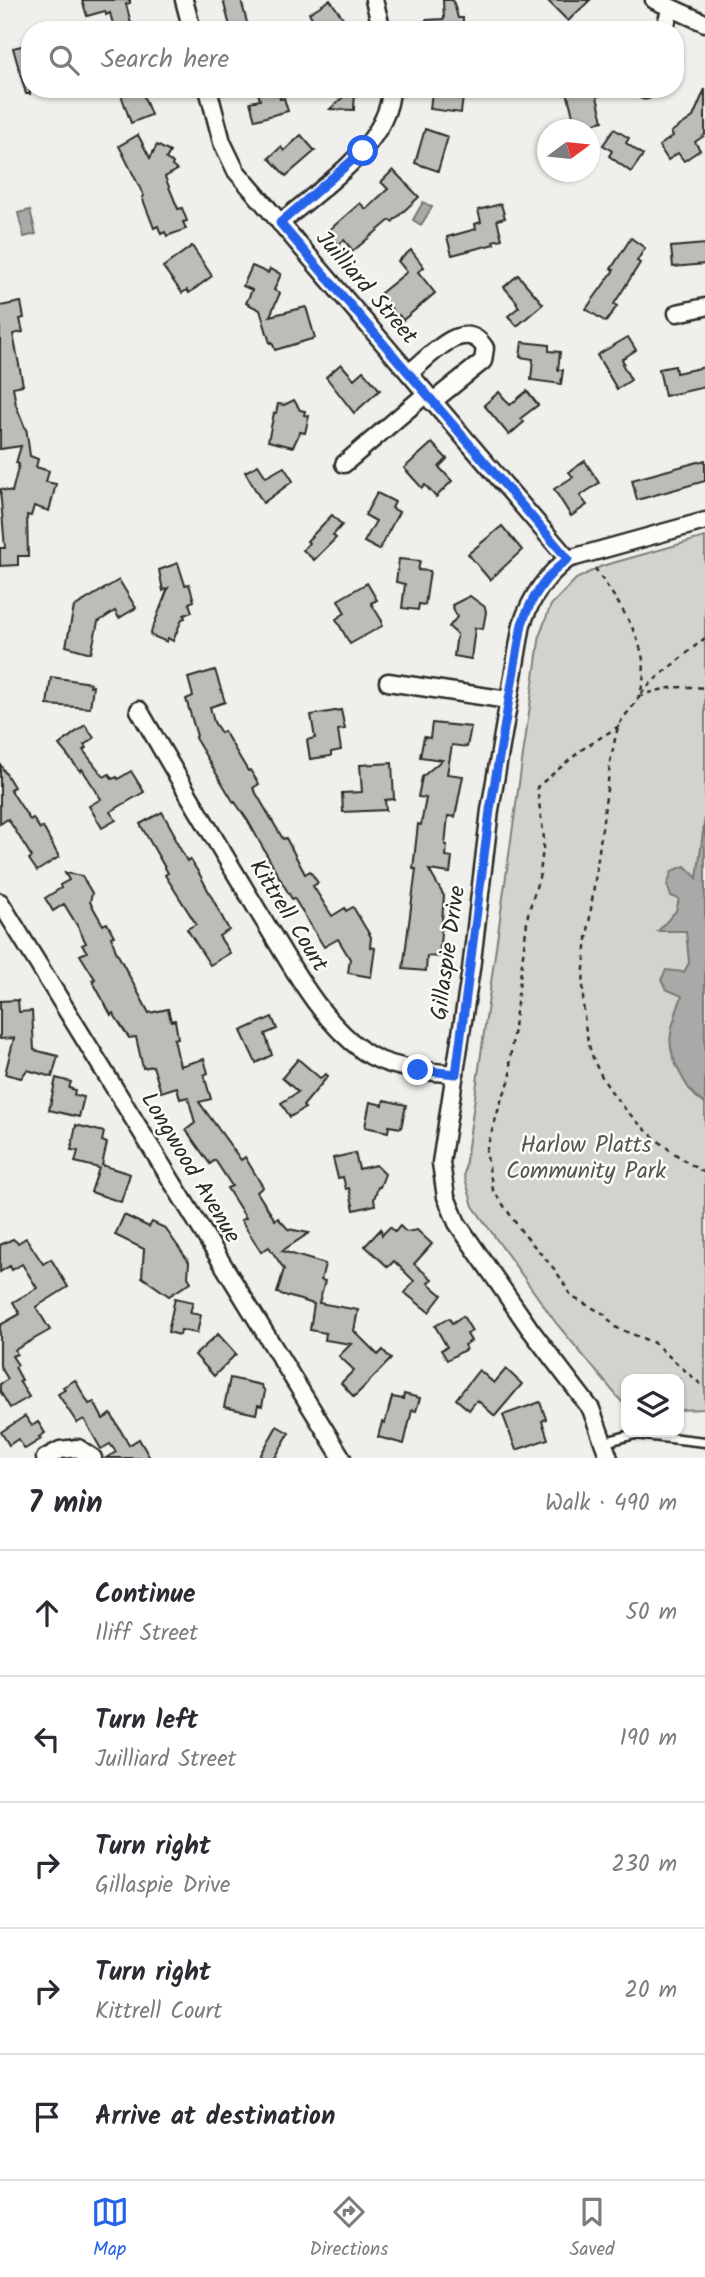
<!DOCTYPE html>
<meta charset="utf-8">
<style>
body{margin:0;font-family:Kalam,sans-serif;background:#f2f2f3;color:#2b2b33}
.controls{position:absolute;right:21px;bottom:21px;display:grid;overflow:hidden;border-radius:14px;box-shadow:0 2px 5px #0004}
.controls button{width:63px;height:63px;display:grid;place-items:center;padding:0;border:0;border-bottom:2px solid #e1e1e2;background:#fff;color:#2b2b33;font:35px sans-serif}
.compass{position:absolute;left:537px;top:119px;width:63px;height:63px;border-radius:50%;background:#fff;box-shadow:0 2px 5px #0004;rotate:75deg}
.stop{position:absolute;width:21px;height:21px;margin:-16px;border:5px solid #2563eb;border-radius:50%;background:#fff}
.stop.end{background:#2563eb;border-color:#fff;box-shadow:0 2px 7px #0008}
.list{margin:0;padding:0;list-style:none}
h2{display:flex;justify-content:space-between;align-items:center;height:91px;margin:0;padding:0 28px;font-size:30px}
h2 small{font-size:23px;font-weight:400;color:#7c7c81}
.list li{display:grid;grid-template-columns:46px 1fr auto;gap:21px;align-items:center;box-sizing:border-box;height:126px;padding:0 28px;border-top:2px solid #e1e1e2}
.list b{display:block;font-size:26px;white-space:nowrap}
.list p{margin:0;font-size:23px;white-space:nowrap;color:#7c7c81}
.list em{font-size:23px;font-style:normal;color:#7c7c81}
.icon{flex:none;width:38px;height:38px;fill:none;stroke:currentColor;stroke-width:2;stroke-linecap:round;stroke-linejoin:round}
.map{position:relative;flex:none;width:705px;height:1458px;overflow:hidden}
.search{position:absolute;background:#fff;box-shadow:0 2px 5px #0004;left:21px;right:21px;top:21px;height:77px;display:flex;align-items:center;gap:18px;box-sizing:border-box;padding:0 24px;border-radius:28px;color:#7c7c81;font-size:26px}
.sheet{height:721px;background:#fff}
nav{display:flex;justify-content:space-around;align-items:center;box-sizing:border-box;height:98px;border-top:2px solid #e1e1e2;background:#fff;font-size:19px;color:#7c7c81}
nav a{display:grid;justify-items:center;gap:4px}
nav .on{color:#2563eb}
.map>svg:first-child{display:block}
.green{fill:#d3d2cf;stroke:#7f7e7d;stroke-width:2}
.water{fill:#aaa9a7;stroke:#777775;stroke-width:2}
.building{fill:#bdbcb8;stroke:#2b2b2b;stroke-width:2}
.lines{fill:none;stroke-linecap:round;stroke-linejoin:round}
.service-casing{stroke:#2b2b2b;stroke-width:13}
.minor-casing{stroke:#2b2b2b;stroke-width:21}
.path{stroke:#2b2b2b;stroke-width:2.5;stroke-dasharray:5 5;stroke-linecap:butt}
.service{stroke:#fdfcf7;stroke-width:8}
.minor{stroke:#fdfcf7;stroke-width:16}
.route{stroke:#2563eb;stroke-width:9}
.labels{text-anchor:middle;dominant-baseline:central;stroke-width:5;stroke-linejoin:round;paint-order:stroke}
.street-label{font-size:23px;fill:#2b2b2b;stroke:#fdfcf7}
.park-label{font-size:23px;fill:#555554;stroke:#fdfcf7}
</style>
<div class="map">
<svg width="705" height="1458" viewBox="0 0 705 1458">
<rect width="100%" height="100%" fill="#f0efeb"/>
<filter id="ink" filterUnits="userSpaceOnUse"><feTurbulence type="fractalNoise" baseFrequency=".0143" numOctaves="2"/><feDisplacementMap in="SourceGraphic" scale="14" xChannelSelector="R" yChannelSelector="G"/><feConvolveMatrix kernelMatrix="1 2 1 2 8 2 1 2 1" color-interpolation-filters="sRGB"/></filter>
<g filter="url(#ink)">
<path class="green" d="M705 537V1409L679 1410V1379H626V1407L556 1323 473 1206 464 1175 540 634 551 605 576 579 602 566Z"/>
<g class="water">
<path d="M423 202 432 207 421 225 413 220Z"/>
<path d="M30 210 36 234 24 237 18 213Z"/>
<path d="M705 817V1104C693 1096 688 1088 681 1075 663 1043 671 1028 682 996L666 989 661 980 666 970 684 972 689 963 686 931H658L676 911 679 899 671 896 667 885 672 871 685 866 697 878Z"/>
</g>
<g class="building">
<path d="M82 0H130V3L126 4 131 23 114 28 110 13 106 15 105 11 87 16Z"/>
<path d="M223 0H241L249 30H231Z"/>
<path d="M330 0 346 22 334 30H327L322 21 316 24 309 13Z"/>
<path d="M443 0H453L458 18H463V30H427L426 20 444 19Z"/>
<path d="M547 0H590L568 21Z"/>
<path d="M30 44V94H26L13 48Z"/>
<path d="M119 89H141L151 115 131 123Z"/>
<path d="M257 89H278L280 99 284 98 288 111 255 120 250 102 260 100Z"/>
<path d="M352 89H355L354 110 330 109Z"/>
<path d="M436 89H464L461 113 430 109 432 92H436Z"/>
<path d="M578 89H595L603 121 576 128 567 92Z"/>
<path d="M705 89V135L695 142 700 150 684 161 678 153 668 160 659 146 673 136 671 132 693 117Z"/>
<path d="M425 129 448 137 438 171 415 163Z"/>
<path d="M614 129 629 138 626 143 643 155 631 172 609 156 612 151 603 145Z"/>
<path d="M138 135 150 158 157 145 170 152 166 159 173 163 172 166 177 170 165 177 178 209 182 208 187 221 183 222 186 229 167 236 165 232 161 234 158 226 154 228 142 197 144 196 119 146Z"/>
<path d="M301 135 315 151 286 176 269 158 281 147 284 151Z"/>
<path d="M393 170 419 197 392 222 390 220 353 251 344 240 338 245 327 232 360 203 366 209 388 189 381 182Z"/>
<path d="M501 204 505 218 497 220 502 239 493 241 494 244 452 255 447 237 476 229 475 224 481 222 478 210Z"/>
<path d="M631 238 645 248 637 261 640 263 614 304 617 306 606 322 586 309 614 270 611 269Z"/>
<path d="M705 244V264L673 267 671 247Z"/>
<path d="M192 246 212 276 189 293 187 290 182 293 163 267Z"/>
<path d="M411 250 424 267 418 272 435 293 403 320 399 315 397 317 381 293 407 272 398 261Z"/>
<path d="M252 266 268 273 270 269 281 274 274 290 280 293 270 316 306 307 315 338 275 350 272 342 270 343 260 310 246 303 252 290 243 286Z"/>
<path d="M518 275 543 304 517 326 508 316 519 307 516 303 517 302 504 287Z"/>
<path d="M21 302 24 318 20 319 23 332 13 334 23 385 13 387 16 405 26 430V427L30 456 38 459 36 467 49 471 46 482 56 484 49 511 34 506 31 516 27 515 28 556H18V565L0 566V548H5L0 489 12 492 19 464 16 463 21 446 0 449V306Z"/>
<path d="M628 337 636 350 622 359 624 363 622 364 631 380 617 389 597 355Z"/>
<path d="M522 342 549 345V351L560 352 558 370H563L561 384 531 380 533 359 520 357Z"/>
<path d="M341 364 354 379 363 371 380 390 354 413 326 377Z"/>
<path d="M675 366 676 373 705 367V387L665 396 659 369Z"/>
<path d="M527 391 538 405 521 418 524 422 509 435 484 405 499 392 510 405Z"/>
<path d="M294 400 300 410 305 411 304 415 309 416 305 433 300 432 293 447 268 441 274 413H276L278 404 284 405Z"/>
<path d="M432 443 447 459 439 467 452 481 436 497 425 485 422 488 404 468Z"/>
<path d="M705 460V481L637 500 632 480Z"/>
<path d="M585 461 599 483 580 496 587 505 571 516 554 489 573 477 569 472Z"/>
<path d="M258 465 266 477 284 467 293 481 263 503 245 472Z"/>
<path d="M377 493 395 502 392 508 399 512 379 550 364 542 376 521 365 515Z"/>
<path d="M332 515 342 525 333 535 336 538 314 560 303 550 309 543 307 541Z"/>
<path d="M502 526 522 550 490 580 468 554Z"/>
<path d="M399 559 420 561 418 570 430 571 425 605 419 604 418 610 402 608 405 584 396 582Z"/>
<path d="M178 563 185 585 189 584 194 601 189 603 192 612 184 615 185 618 182 619 173 641 168 638 167 642 150 635 168 588 163 591 159 570Z"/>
<path d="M119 580 136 608 119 618 115 611 98 622 91 653 66 646 74 607Z"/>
<path d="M367 583 377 600 371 603 382 621V626L350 644 336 619 345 613 338 600Z"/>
<path d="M470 596 485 607 486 612 483 629 475 628 471 659 454 656 457 634 449 627 457 617 452 605Z"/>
<path d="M215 670 225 702 210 707 214 722 221 733 224 731 248 771 250 770 259 784 253 788 283 839 286 838 305 874 310 871 318 883 313 886 332 916 345 908 346 911 353 907 371 937 370 947 375 948 371 977 348 973 350 959 338 939 324 947 294 898 292 899 283 884 248 821 235 802 234 803 195 738 197 736 186 699 193 696 188 678Z"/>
<path d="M51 677 91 683 90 686H93L90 708 47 705Z"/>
<path d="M341 710 345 729 338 730 341 750 331 752V756L310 759 307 740 315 738 311 715Z"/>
<path d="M432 723 471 727 467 747 452 745 447 774 463 776 455 817 448 816 445 845H447L446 856 452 857 450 873 429 870 444 896 439 957 427 956 426 971 403 969 416 869H413L418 824 421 825 426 798 418 797 422 777 442 760 420 757 424 737 430 738Z"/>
<path d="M85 725 94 738 84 745 86 748 83 750 104 777 109 774 112 779 117 777 118 779 131 771 144 792 110 812 116 820 102 828 89 806 101 799 82 769 80 771 59 745Z"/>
<path d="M392 763 394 799 385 800 386 810 343 812 342 793 362 792 360 765Z"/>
<path d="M0 764 14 787 10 789 30 820 33 818 40 829 43 827 59 857 37 871 29 859 32 857 8 819 0 824Z"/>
<path d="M162 812 175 835 173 836 187 861 190 859 200 875 229 930 219 936 230 953 210 965 187 929 196 924 165 875 168 873 140 824Z"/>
<path d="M65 873 82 876 92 893 90 902 103 925 107 923 114 936 111 937 116 951 149 1013 168 1009 171 1021 175 1020 178 1038 174 1039 180 1066 204 1059 208 1073 204 1075 211 1099 199 1102 241 1160 245 1157 263 1187 257 1192 275 1220 278 1218 288 1229 309 1233 282 1251 325 1264 321 1280 325 1281 319 1303 358 1310 354 1331 378 1355 383 1350 391 1359 354 1397 341 1383 354 1370 339 1356 351 1344 325 1340 326 1333 310 1330 314 1304 277 1293 284 1269 269 1247 261 1252 241 1220 246 1218 227 1188 232 1186 215 1160 210 1164 186 1130 195 1123 188 1097 180 1099 177 1087 161 1092 153 1066 143 1068 136 1037 129 1038 113 1013 111 1015 92 980 95 979 80 955 87 952 82 945 86 943 78 927 64 904 53 911 45 898 61 888 60 885 69 880Z"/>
<path d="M18 1000 19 1012 32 1011 34 1050 58 1056 52 1077 27 1070 21 1078 5 1074 14 1038 0 1039V1001Z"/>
<path d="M272 1017 277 1029 265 1034 272 1055 256 1063 241 1031Z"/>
<path d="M298 1059 320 1078 326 1074 328 1076 303 1106 305 1108 290 1117 281 1103 298 1092 282 1078Z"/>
<path d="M56 1078 71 1082 69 1088 75 1090 74 1095 84 1097 79 1117 49 1110Z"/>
<path d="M384 1100 406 1105 401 1128 389 1126 388 1132 365 1127 370 1102 383 1105Z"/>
<path d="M76 1125 104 1132 102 1141 107 1143 102 1165 130 1174 121 1202 91 1192 99 1168 75 1162 78 1151 71 1150Z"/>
<path d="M355 1153 359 1169 376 1165 385 1174 380 1187H378L374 1199 375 1205 354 1210 349 1188 346 1189 343 1177 338 1178 333 1158Z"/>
<path d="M124 1215 149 1227 152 1222 165 1228 189 1262 188 1277 191 1282 169 1296 142 1277 144 1249 115 1235Z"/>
<path d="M400 1226 406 1232 417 1230 432 1244 414 1264 432 1279 428 1283 442 1295 429 1312 405 1293 414 1281 394 1261 388 1267 365 1246 381 1229 382 1235 390 1227 395 1232Z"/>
<path d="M26 1238 43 1264 51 1259 68 1287 36 1307 50 1330 15 1350 17 1354 12 1356 18 1365 15 1367 22 1380 19 1381 29 1397 10 1408 0 1391V1384L8 1379 0 1366V1325L20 1314 13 1302 37 1288 22 1264 12 1270 10 1266 0 1272V1245L13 1239 18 1243Z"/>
<path d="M175 1298 193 1302 190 1313 201 1315 197 1333 181 1330 180 1335 168 1332Z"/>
<path d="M463 1316 472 1331 467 1334 471 1341 464 1345 466 1349 447 1360 441 1350 447 1347 435 1326 449 1318 452 1323Z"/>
<path d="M218 1334 236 1354 214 1376 195 1355Z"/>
<path d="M506 1369 522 1384 495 1416 477 1400 469 1410 456 1399 479 1370 494 1383Z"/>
<path d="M230 1378 261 1385 265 1392 262 1406 258 1405 256 1414 224 1407Z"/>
<path d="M75 1380 89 1404 94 1402 103 1419 111 1414 129 1445 139 1439 150 1458H106L116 1452 110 1444 101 1449 84 1419 77 1423 58 1394 65 1390 63 1387Z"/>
<path d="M404 1394 420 1398 416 1411 412 1410 404 1444 378 1437 382 1422 385 1423 392 1397 403 1399Z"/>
<path d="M540 1402 546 1419 542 1421 548 1439 516 1450 503 1415Z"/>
<path d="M25 1416 32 1426 38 1422 45 1433 39 1437 41 1439 25 1449 18 1439 9 1445 1 1432Z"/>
<path d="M277 1426 289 1433 275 1458H259Z"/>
</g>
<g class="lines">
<defs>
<path id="service" d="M605 1442 635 1434 705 1442"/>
<g id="minor">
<path d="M184 0 192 30"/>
<path d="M374 0 382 30"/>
<path d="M654 0 705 23"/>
<path d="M664 30 671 8"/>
<path d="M208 89 222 142 236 171 568 559"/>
<path d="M645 90V89"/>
<path d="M280 223C319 190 389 145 391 89"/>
<path d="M677 313 705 307"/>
<path d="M409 373C430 357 464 315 485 348L483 361 432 402"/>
<path d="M344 464 426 394"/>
<path d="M388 682 508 700"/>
<path d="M139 710C179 780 220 848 261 916 291 964 317 1017 363 1051 388 1069 426 1071 455 1074"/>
<path d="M0 902 342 1458"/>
<path d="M45 1458 60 1450 78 1448 93 1458"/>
<path d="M609 1458 591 1409 530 1329 457 1223 446 1197 441 1163 471 969 490 810 522 624C531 598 545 576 568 559L705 521"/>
</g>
</defs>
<use href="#service" class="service-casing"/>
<use href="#minor" class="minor-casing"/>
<g class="path">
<path d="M595 568C618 604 659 652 638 698 633 708 624 715 619 725 615 735 614 747 611 757 605 805 599 853 592 901 586 948 577 998 589 1045 602 1098 659 1147 705 1173"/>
<path d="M705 638 652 682 638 697C661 688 680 685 705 688"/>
<path d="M619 726 584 748 537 787 544 839 540 874 528 914 510 1060 511 1077 501 1101 486 1151 493 1190 522 1232 556 1271 572 1297 604 1314 615 1327 654 1343 705 1388"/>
</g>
<use href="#service" class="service"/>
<use href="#minor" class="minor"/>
</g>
</g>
<g class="lines" filter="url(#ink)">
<path class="route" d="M363 151 280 223 568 559C545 576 531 598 522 624L490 810 456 1074 418 1070"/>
</g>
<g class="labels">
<g class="street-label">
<text transform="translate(366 288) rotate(49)">Juilliard Street</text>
<text transform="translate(288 916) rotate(58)">Kittrell Court</text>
<text transform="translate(449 953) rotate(-82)">Gillaspie Drive</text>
<text transform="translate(190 1168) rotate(59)">Longwood Avenue</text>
</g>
<g class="park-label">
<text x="586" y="1146">Harlow Platts<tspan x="586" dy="26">Community Park</tspan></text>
</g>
</g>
</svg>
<div class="controls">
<button><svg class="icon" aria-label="layers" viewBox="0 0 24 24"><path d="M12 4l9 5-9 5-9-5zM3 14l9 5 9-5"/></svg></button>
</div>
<svg class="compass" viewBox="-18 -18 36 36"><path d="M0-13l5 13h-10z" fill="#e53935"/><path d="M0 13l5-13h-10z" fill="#7c7c81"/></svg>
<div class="stop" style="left:363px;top:151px"></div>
<div class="stop end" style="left:418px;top:1070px"></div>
<div class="search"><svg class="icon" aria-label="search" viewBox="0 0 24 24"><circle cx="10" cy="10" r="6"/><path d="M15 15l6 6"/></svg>Search here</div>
</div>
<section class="sheet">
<h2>7 min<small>Walk · 490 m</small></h2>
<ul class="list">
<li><svg class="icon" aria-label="ahead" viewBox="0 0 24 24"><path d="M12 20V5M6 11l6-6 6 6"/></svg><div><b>Continue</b><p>Iliff Street</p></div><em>50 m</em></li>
<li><svg class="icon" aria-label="left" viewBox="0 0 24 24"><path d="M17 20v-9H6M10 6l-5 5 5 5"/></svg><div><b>Turn left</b><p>Juilliard Street</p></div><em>190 m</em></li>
<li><svg class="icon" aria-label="right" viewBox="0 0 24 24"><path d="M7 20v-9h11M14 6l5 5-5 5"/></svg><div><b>Turn right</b><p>Gillaspie Drive</p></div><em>230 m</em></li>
<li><svg class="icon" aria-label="right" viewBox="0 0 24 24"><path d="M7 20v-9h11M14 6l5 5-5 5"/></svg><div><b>Turn right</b><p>Kittrell Court</p></div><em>20 m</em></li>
<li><svg class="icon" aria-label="arrive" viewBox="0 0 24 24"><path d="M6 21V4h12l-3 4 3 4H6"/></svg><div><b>Arrive at destination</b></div></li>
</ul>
</section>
<nav>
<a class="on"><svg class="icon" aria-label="map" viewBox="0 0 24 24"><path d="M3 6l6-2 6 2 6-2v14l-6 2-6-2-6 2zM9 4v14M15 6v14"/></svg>Map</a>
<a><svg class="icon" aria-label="directions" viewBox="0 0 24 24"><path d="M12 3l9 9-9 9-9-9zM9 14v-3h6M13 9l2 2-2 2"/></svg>Directions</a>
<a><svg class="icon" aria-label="saved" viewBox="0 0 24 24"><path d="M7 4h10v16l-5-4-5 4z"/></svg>Saved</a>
</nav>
